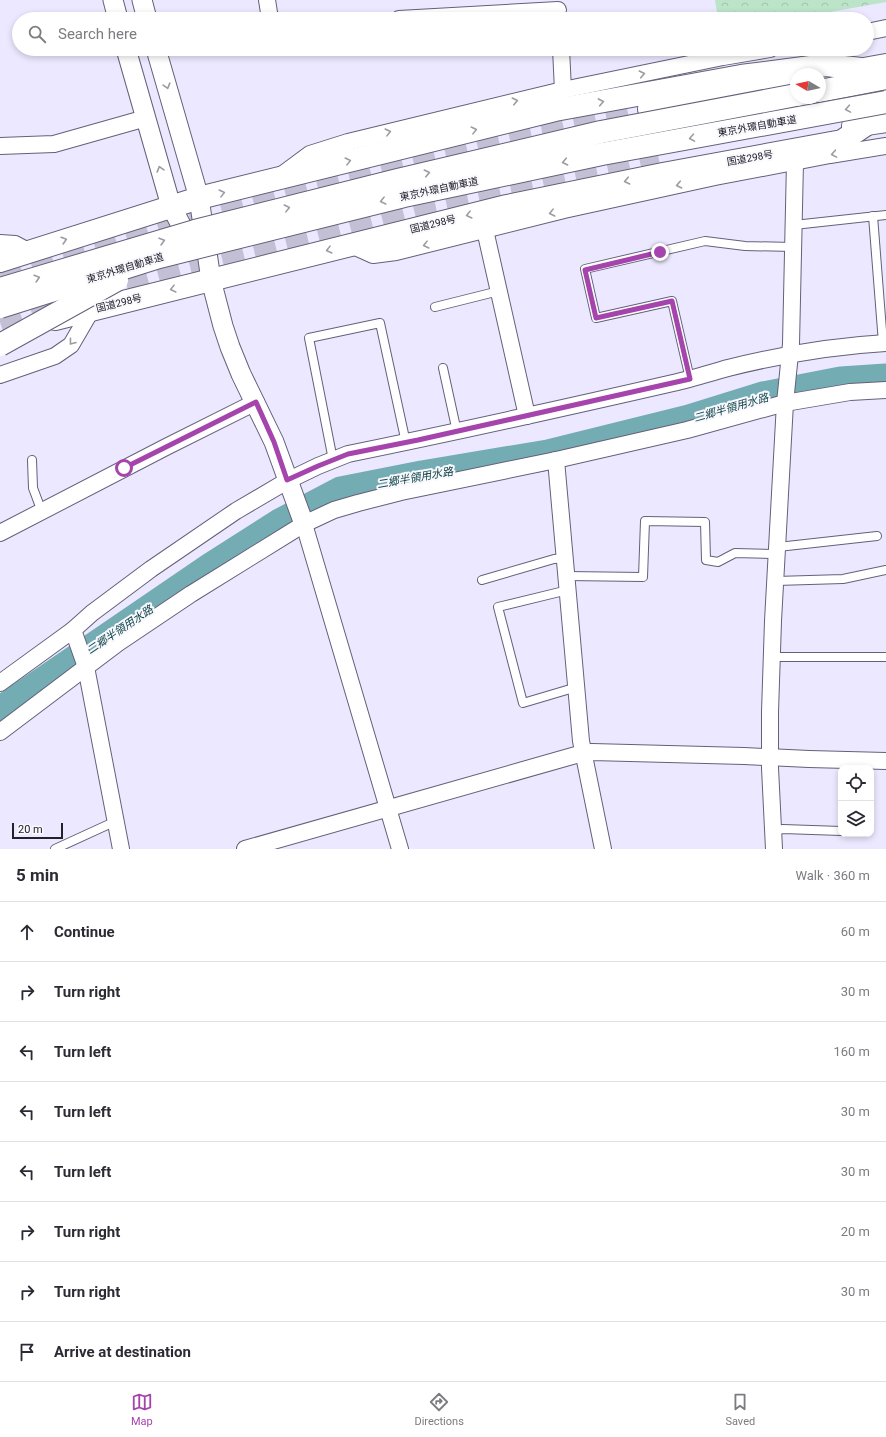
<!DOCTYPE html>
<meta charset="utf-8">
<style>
body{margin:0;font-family:Roboto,"Noto Sans JP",sans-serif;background:#f7f7f7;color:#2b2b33}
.controls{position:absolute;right:12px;bottom:12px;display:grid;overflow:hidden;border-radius:8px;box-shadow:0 2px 6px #0003}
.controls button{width:36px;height:36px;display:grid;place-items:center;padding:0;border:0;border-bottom:1px solid #e1e1e2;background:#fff;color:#2b2b33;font:20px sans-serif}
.compass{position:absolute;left:790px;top:68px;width:36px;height:36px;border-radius:50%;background:#fff;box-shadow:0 2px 6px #0003;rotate:279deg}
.scale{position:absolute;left:12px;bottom:10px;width:51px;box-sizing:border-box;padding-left:4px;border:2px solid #22212b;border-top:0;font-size:11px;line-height:14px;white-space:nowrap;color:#22212b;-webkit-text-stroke:3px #f8f8fd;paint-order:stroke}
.stop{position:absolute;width:12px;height:12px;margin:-9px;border:3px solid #a444ac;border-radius:50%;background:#fff}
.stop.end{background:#a444ac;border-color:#fff;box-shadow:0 1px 4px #0008}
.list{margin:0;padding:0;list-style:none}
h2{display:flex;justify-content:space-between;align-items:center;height:52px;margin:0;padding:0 16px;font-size:17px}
h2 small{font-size:13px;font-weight:400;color:#7c7c81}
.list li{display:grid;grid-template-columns:26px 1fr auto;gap:12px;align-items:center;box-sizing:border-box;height:60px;padding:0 16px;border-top:1px solid #e1e1e2}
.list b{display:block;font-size:15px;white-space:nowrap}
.list em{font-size:13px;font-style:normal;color:#7c7c81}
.icon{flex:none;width:22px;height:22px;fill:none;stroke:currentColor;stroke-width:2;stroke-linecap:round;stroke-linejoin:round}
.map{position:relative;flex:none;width:886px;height:849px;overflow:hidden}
.search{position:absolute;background:#fff;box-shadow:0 2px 6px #0003;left:12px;right:12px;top:12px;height:44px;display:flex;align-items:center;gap:10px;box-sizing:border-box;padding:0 14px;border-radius:22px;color:#7c7c81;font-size:15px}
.sheet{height:532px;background:#fff}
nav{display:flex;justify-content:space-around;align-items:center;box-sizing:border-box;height:56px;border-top:1px solid #e1e1e2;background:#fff;font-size:11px;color:#7c7c81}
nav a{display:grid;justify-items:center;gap:2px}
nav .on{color:#a444ac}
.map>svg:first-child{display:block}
.park{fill:url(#park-crowns)}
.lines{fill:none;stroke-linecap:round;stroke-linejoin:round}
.river{stroke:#73acb3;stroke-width:31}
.trunk-tunnel{stroke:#c3c0d5;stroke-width:22;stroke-dasharray:22 11;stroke-linecap:butt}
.service-casing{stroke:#656079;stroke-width:10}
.minor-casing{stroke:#656079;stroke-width:18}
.tertiary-casing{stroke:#656079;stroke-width:21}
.trunk-casing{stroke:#656079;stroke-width:24}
.motorway-casing{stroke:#656079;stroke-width:24}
.service{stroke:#fff;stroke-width:8}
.minor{stroke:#fff;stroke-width:16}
.tertiary{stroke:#fff;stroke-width:19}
.trunk{stroke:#fff;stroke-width:22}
.motorway{stroke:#fff;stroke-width:22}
.motorway-bridge-casing{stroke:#656079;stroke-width:24;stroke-linecap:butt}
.motorway-bridge{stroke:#fff;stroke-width:22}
.oneway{stroke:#9c9ba0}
.route{stroke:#a444ac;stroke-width:5}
.labels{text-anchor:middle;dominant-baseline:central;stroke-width:4;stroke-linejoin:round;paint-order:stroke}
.street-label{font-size:10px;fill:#22212b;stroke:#f8f8fd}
.water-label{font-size:11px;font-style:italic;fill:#12464c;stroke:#f8f8fd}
</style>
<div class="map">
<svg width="886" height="849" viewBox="0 0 886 849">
<defs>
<pattern id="park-crowns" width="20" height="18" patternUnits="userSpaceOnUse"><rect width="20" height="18" fill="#bbe4c8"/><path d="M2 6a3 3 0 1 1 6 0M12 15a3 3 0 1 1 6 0" fill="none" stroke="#a0c3ac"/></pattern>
</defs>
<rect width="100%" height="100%" fill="#ebe8ff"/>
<path class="park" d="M715 0H886V2L791 19H718Z"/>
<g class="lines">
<path class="river" d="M0 712 211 568 280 524 341 492 422 476 548 455 689 420 763 397 841 382 886 379"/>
<g class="trunk-tunnel">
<path d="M0 275 167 221 287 190 479 144 649 109"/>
<path d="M0 322 81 296 175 270 420 209 659 160"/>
</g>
<defs>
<g id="service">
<path d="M873 216 883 343"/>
<path d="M794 225 886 215"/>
<path d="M435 307 499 291"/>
<path d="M443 368 457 432"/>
<path d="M690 379 672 301 596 318 585 269 705 241 745 246 793 247"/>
<path d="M32 460 33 488 42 512"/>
<path d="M333 460 309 338 380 323 406 443"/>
<path d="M778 547 877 536"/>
<path d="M567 576 643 577 645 521 705 522 706 560 718 562 735 553 777 554"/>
<path d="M482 580 554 559 565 558"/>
<path d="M776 581 843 579 886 570"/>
<path d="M568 590 498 607 523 703 577 687"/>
<path d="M772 657H886"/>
<path d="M773 831 783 829 841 831"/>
<path d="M55 849 116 821"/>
</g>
<g id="minor">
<path d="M267 0 270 19"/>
<path d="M399 19 558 10"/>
<path d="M867 32 886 28"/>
<path d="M561 49 563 90"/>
<path d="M0 146 54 144 146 118"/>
<path d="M283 174 310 154 348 142 563 90 723 57 770 49"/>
<path d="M485 230 527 416"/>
<path d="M0 243 15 244 28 251"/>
<path d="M351 245 373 255 396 252 564 210 715 177 830 155 886 146"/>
<path d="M0 375 55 356 71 345 92 309"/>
<path d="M556 460 581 741 603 849"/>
<path d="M304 524 400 849"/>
<path d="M0 533 166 447 256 402"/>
<path d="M73 630 86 667 121 849"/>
<path d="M0 683 73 630 92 613 151 569 236 511 287 481 318 466 348 454C456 432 564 408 673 383 691 379 710 373 728 368 780 355 833 346 886 343"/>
<path d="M0 732 118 643 191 594 304 524 334 510 358 503 401 492 556 460 687 430 785 403 850 392 886 390"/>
<path d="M245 849 583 753 592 752 744 756 809 759 886 761"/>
<path d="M774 849 770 768V712L773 621 785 403 791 344 795 162"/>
</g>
<g id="tertiary">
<path d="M113 0 118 19"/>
<path d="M142 0 147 19"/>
<path d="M126 49 171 206 192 246"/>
<path d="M156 49 199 198 211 280 223 326 230 347 241 374 274 442 304 524"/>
</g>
<g id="trunk">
<path d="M847 72 886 65"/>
<path d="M649 109 793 83"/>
<path d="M853 126 886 121"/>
<path d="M0 261 199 198 555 110 741 76 826 65 861 69"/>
<path d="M55 319 507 206 663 174 842 141 867 124"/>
</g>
<path id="motorway" d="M820 91 886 78"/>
</defs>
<use href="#service" class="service-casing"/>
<use href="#minor" class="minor-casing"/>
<use href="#tertiary" class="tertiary-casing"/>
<use href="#trunk" class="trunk-casing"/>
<use href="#motorway" class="motorway-casing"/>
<use href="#service" class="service"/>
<use href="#minor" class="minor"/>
<use href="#tertiary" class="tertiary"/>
<use href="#trunk" class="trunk"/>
<use href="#motorway" class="motorway"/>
<defs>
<g id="motorway-bridge">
<path d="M0 289 195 231 398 180 601 132 796 95"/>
<path d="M0 307 159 257 404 196 602 154 886 102"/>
<path d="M0 345 117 280"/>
</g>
</defs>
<use href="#motorway-bridge" class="motorway-bridge-casing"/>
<use href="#motorway-bridge" class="motorway-bridge"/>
</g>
<defs><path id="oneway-chevron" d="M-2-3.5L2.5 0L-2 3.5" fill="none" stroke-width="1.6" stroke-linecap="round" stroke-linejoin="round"/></defs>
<g class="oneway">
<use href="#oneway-chevron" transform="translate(642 74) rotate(-12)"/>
<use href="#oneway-chevron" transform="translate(167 86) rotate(74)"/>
<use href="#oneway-chevron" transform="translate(515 101) rotate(-13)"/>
<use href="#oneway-chevron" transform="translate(601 102) rotate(-11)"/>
<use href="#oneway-chevron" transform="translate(848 109) rotate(170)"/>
<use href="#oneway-chevron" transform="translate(474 130) rotate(-14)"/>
<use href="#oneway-chevron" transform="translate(388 132) rotate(-14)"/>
<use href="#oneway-chevron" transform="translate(692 138) rotate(170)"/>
<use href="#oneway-chevron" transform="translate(834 154) rotate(170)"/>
<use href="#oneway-chevron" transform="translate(348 161) rotate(-14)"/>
<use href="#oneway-chevron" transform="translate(565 162) rotate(168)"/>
<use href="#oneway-chevron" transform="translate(160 169) rotate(-106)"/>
<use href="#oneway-chevron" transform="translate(427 173) rotate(-13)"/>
<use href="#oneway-chevron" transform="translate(627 181) rotate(168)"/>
<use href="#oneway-chevron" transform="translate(679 185) rotate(168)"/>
<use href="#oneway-chevron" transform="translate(222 193) rotate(-14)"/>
<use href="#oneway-chevron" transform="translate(383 201) rotate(166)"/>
<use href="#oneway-chevron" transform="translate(287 208) rotate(-14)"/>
<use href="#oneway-chevron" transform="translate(552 213) rotate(166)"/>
<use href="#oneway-chevron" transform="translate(469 215) rotate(166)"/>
<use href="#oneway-chevron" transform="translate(64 240) rotate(-17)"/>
<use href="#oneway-chevron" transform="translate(162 241) rotate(-16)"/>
<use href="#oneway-chevron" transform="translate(426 245) rotate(166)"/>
<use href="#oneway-chevron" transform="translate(329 250) rotate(166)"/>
<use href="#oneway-chevron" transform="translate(37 278) rotate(-17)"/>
<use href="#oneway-chevron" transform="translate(173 289) rotate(166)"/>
<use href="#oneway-chevron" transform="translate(72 342) rotate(128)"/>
</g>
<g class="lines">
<path class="route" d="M124 468 256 402 274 442 287 480 318 466 348 454 418 440 690 379 672 301 596 318 585 270 660 252"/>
</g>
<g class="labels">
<g class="street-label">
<text transform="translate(757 126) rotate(-10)">東京外環自動車道</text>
<text transform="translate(750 158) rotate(-10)">国道298号</text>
<text transform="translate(439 189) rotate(-12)">東京外環自動車道</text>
<text transform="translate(433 224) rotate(-14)">国道298号</text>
<text transform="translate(125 268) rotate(-17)">東京外環自動車道</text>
<text transform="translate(119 303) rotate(-14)">国道298号</text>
</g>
<g class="water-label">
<text transform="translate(731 408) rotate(-16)">二郷半領用水路</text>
<text transform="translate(415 478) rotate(-10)">二郷半領用水路</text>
<text transform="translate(120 630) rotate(-34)">二郷半領用水路</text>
</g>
</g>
</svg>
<div class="controls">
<button><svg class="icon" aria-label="locate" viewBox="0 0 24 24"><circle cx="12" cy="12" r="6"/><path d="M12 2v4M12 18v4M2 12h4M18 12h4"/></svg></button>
<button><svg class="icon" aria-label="layers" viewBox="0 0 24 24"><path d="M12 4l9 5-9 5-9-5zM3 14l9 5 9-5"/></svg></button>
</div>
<svg class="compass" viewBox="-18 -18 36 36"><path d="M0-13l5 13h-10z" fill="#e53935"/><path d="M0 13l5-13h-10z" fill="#7c7c81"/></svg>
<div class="scale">20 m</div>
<div class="stop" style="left:124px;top:468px"></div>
<div class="stop end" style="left:660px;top:252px"></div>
<div class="search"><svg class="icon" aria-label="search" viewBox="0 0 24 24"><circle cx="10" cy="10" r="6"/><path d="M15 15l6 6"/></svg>Search here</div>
</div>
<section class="sheet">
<h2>5 min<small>Walk · 360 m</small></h2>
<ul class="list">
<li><svg class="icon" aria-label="ahead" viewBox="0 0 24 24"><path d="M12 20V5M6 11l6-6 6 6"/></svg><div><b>Continue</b></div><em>60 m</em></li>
<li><svg class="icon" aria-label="right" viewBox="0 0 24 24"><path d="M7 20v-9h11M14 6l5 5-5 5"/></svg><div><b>Turn right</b></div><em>30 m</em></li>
<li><svg class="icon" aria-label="left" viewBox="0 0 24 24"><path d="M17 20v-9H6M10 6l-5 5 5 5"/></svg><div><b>Turn left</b></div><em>160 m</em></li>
<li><svg class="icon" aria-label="left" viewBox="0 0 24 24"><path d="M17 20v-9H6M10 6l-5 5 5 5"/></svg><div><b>Turn left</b></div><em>30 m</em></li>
<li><svg class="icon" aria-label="left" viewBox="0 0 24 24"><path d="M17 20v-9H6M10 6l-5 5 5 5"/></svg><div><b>Turn left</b></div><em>30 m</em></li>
<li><svg class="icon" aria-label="right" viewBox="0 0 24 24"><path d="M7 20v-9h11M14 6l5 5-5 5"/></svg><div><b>Turn right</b></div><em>20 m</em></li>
<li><svg class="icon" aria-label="right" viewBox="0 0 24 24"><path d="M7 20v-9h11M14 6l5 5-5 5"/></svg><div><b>Turn right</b></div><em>30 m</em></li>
<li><svg class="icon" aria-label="arrive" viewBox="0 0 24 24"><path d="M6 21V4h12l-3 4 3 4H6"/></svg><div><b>Arrive at destination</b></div></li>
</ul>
</section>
<nav>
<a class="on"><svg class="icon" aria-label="map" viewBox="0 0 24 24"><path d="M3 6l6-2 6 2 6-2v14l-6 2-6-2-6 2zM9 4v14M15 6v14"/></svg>Map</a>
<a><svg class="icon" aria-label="directions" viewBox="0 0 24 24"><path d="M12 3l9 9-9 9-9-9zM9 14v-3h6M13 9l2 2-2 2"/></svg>Directions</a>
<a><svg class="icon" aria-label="saved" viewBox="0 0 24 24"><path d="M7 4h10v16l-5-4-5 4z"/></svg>Saved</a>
</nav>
